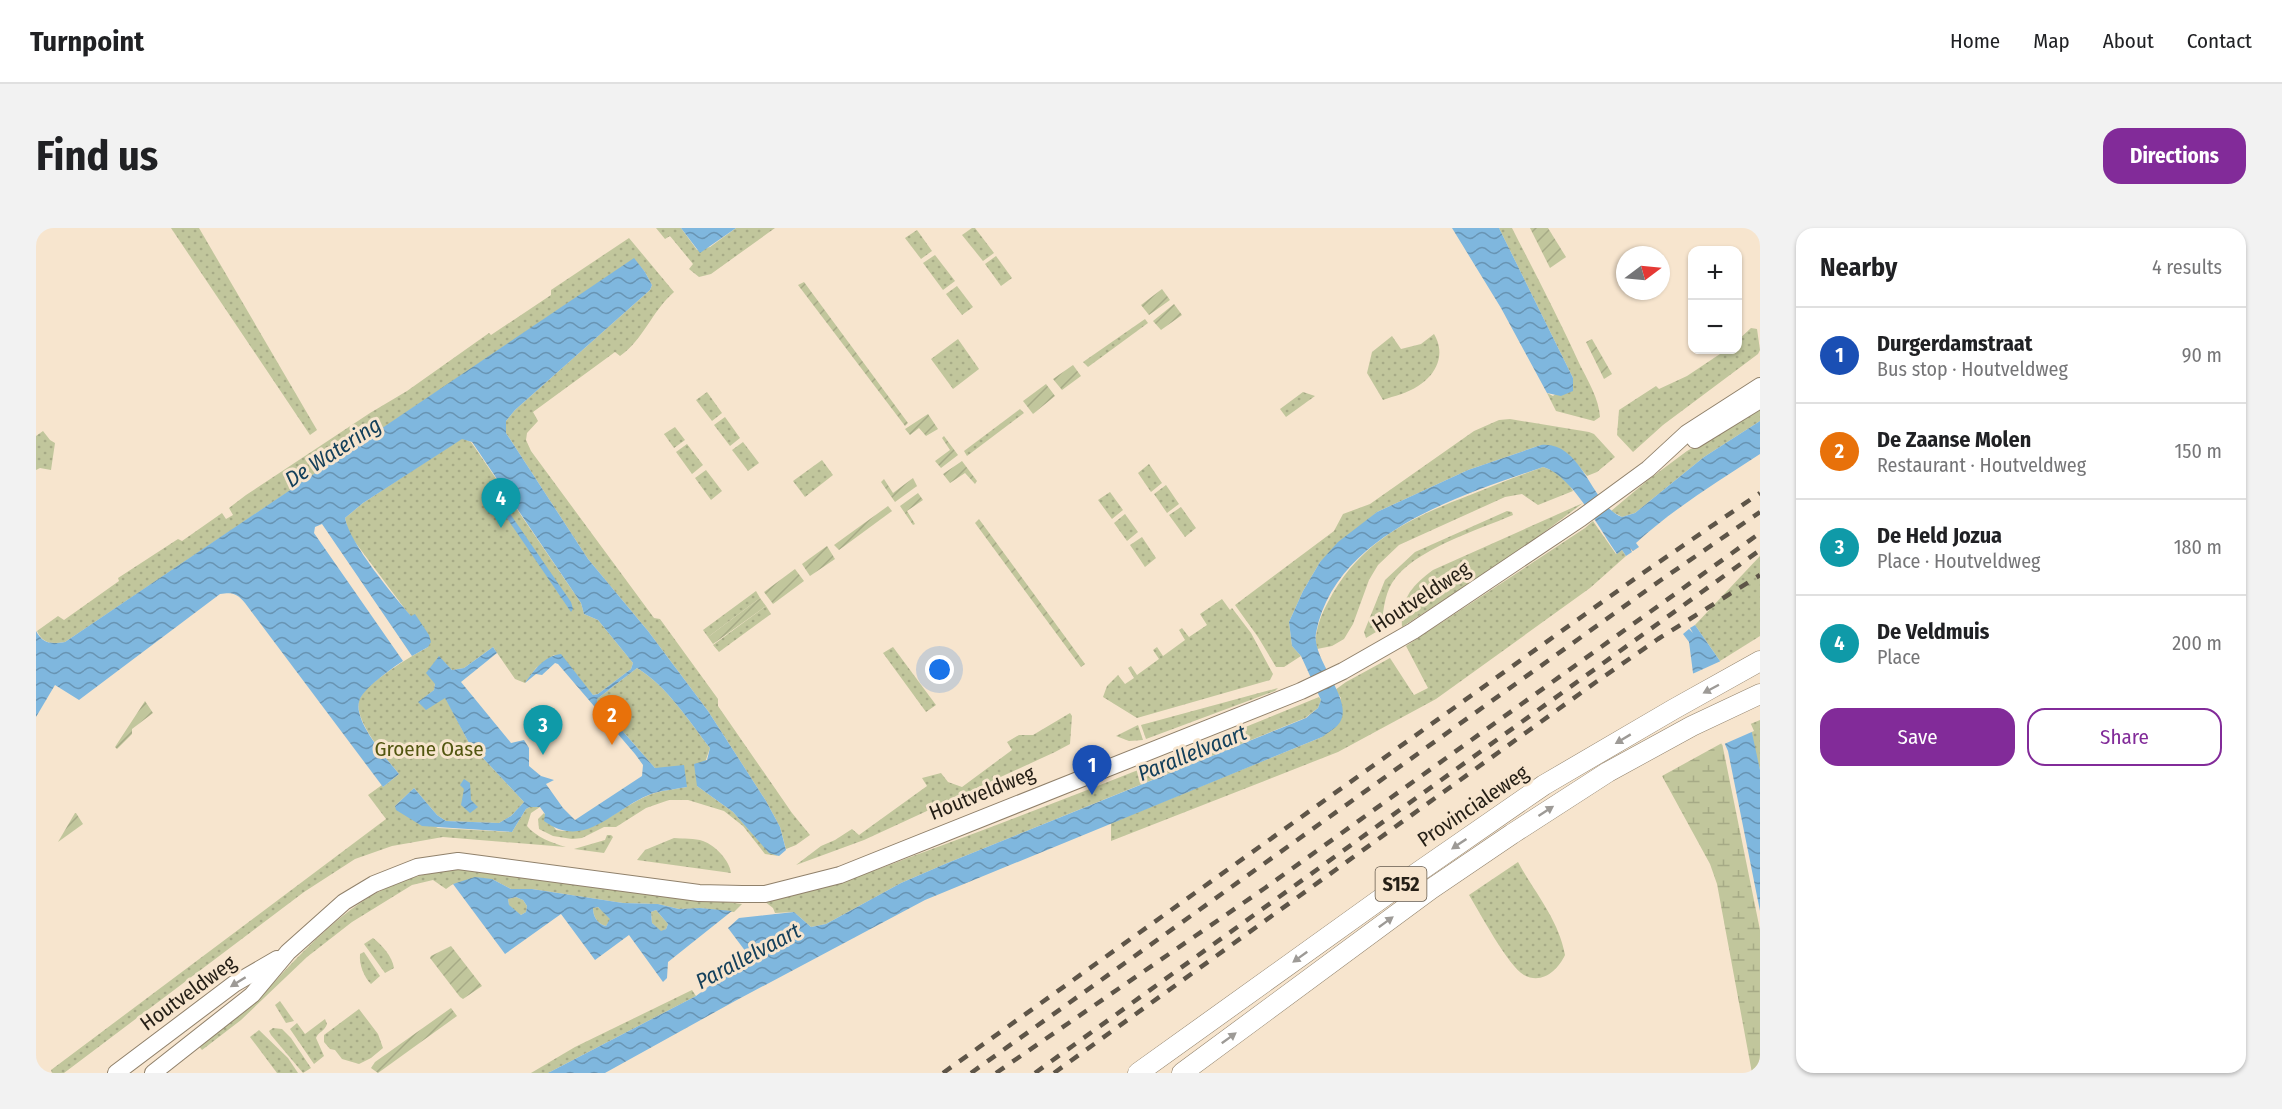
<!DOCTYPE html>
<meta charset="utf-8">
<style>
body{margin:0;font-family:"Fira Sans Condensed",sans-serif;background:#f2f2f2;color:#202124}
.controls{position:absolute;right:18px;top:18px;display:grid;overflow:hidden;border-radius:12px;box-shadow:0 2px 4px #0004}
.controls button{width:54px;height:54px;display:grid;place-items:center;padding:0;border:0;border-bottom:2px solid #e0e0e0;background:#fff;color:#202124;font:30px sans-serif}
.compass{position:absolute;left:1580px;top:18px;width:54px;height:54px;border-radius:50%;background:#fff;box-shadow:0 2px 4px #0004;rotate:74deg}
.you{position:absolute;left:904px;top:442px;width:21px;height:21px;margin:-15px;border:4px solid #fff;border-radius:50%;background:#1a73e8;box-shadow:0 0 0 9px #1a73e833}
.badge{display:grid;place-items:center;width:39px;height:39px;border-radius:50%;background:#822b99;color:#fff;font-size:20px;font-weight:700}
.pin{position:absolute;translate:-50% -50px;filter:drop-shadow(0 2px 3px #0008)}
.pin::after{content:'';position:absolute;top:32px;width:21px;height:18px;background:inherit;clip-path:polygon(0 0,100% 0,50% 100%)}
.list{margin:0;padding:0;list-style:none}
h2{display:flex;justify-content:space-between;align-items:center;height:78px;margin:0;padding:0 24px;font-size:26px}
h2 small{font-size:20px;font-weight:400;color:#757577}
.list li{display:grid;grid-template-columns:39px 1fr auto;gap:18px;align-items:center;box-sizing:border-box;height:96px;padding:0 24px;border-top:2px solid #e0e0e0}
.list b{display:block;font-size:22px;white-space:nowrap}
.list p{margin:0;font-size:20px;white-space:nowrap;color:#757577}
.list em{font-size:20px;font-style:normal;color:#757577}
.actions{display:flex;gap:12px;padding:18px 24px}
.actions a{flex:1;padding:14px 0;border:2px solid #822b99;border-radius:18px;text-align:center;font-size:21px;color:#822b99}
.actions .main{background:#822b99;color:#fff}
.map{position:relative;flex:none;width:1724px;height:845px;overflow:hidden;border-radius:18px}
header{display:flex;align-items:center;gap:36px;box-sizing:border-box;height:84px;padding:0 30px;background:#fff;border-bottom:2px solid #e0e0e0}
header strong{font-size:28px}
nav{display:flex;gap:33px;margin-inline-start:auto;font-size:21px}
.intro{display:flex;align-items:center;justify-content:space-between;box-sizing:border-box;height:144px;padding:0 36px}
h1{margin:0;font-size:42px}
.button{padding:15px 27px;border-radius:18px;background:#822b99;color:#fff;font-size:21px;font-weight:700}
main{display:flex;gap:36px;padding:0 36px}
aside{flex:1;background:#fff;border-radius:18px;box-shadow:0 2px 4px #0004}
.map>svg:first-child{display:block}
.grass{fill:url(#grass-dots)}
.wetland{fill:url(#wetland-marsh)}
.garden{fill:url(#garden-furrows)}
.water{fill:url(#water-waves);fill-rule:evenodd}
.pier{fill:#f7e5ce}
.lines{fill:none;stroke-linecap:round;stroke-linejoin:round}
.minor-casing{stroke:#90816b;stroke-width:18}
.major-casing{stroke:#90816b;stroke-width:21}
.minor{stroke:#fff;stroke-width:16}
.major{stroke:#fff;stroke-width:20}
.rail{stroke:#5e5548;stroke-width:4.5;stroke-dasharray:10 10;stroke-linecap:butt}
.oneway{fill:#9d9a96}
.labels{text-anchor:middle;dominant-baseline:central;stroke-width:6;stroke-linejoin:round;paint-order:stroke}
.shield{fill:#f7e5ce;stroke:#645a4d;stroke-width:1.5}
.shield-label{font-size:20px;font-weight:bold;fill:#251f16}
.street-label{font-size:21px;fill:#251f16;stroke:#f7e5ce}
.park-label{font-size:21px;fill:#525610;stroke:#f7e5ce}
.water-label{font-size:22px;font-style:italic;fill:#14405b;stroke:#f7e5ce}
</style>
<header>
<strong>Turnpoint</strong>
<nav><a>Home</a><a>Map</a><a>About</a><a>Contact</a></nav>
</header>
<div class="intro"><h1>Find us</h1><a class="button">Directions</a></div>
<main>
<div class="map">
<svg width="1724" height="845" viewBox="0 0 1724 845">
<defs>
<pattern id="grass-dots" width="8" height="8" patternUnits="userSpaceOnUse" patternTransform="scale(1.5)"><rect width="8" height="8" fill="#c1c69c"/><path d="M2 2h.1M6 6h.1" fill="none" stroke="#a6aa86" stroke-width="1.8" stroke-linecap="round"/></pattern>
<pattern id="wetland-marsh" width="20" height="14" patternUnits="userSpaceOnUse" patternTransform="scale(1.5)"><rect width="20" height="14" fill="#c1c69c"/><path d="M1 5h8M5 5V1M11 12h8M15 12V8" fill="none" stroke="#a6aa86"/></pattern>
<pattern id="garden-furrows" width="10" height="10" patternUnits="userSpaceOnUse" patternTransform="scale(1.5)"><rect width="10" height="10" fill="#c1c69c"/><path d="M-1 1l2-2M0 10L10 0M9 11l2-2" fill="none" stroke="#a6aa86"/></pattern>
<pattern id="water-waves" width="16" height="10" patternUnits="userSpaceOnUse" patternTransform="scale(1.5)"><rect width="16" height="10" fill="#7fb7de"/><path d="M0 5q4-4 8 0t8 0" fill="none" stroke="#6894b3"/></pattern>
</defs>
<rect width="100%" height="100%" fill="#f7e5ce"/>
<g class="grass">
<path d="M135 0H163L281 202 274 207Z"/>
<path d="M620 0H645L661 22 674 19 700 0H739L675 46 663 49 653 41 657 36 634 8 629 11Z"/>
<path d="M936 0H939L958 25 947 33 926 7Z"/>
<path d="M1463 0H1476C1499 45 1523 91 1544 137 1552 153 1563 171 1564 189L1558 193 1520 183 1511 165 1517 168 1537 150Z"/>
<path d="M881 2 896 23 885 31 869 10Z"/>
<path d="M593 10 638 64C616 83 608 111 584 128L579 124 497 184 502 193 491 205 490 212 495 223 618 390 624 391 682 471V478L756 585 774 607 760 617 750 621 744 599 730 573 672 483 612 403 552 331 470 205V193L479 182 614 62 616 57 609 44 598 31 29 414C16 416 7 416 1 403L22 388 28 392 83 353 82 350 142 311 146 313 186 285 190 291 197 287 193 280 210 267 334 185 371 163 453 105 455 107 515 67V62Z"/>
<path d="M899 27 919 53 907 62 887 35Z"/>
<path d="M960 28 976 50 965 58 949 36Z"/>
<path d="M921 58 937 79 926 87 910 66Z"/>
<path d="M1109 91 1112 95 1052 139 1047 134Z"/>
<path d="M1715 100 1721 101 1724 122 1722 126 1627 197 1597 224 1581 207 1583 182 1620 158 1623 161 1651 148 1690 122H1702V112Z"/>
<path d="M1398 106C1410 126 1401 146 1382 158 1372 165 1358 168 1347 172L1331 145 1336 124 1356 108 1365 121 1385 116Z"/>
<path d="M922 111 943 141 917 161 895 131Z"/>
<path d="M671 164 686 185 676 193 660 172Z"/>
<path d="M1267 164 1279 168 1250 189 1244 181Z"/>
<path d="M984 181 988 185 931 228 928 223Z"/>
<path d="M1724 181V193L1668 229 1599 285 1586 289 1575 283 1612 252 1651 223Z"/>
<path d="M689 189 704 210 694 218 678 197Z"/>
<path d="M1474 191 1553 204 1558 206 1579 229 1561 244 1551 248 1537 231 1505 217 1432 242 1341 284 1284 334 1267 363 1253 394 1256 418 1265 428 1248 439H1240L1222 409 1199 377 1298 303 1307 286 1334 276 1438 203 1463 192Z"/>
<path d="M639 199 649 212 638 220 628 206Z"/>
<path d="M7 203 14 212 19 215 15 242 4 240 0 242V208Z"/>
<path d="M426 210 435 214 545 375 548 386 562 392 597 435 595 441 562 466 557 467 518 427 500 440 489 455 479 451 457 419 428 440 416 442 403 429 398 462 383 474 409 469 433 515 488 574 475 588 463 595 410 593 401 587 378 560 359 578 402 600 476 604 490 581 494 579H504L495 585 491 598C500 609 516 615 530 619L407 609 356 618 319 631 268 664 28 845H16L15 842 350 591 332 567 346 557 347 559 363 546C351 531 318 493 323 473 327 456 376 428 392 419L375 389 313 306 309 290 327 275Z"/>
<path d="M707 214 723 235 712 243 696 222Z"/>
<path d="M651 216 667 237 656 246 640 224Z"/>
<path d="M786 232 797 247 769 269 757 253Z"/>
<path d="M1113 236 1126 255 1115 264 1102 245Z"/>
<path d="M1507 239C1520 243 1531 251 1537 263L1502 277 1486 266 1469 269 1363 317 1342 337 1333 352 1317 396 1308 411 1296 418 1281 421C1277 406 1285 387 1292 374 1324 313 1374 290 1434 267 1458 257 1482 248 1507 239Z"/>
<path d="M670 242 686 263 675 272 659 250Z"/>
<path d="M1130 257 1143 276 1131 285 1118 266Z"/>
<path d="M1074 264 1087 282 1076 291 1062 272Z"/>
<path d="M1547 275 1479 326 1366 399C1364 372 1375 358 1397 342Z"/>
<path d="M1145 279 1160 300 1149 309 1133 287Z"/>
<path d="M1471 283 1476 284 1477 287C1442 302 1376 322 1356 355 1348 368 1347 386 1345 401L1330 410 1328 404 1349 352 1379 324Z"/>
<path d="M1089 286 1102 304 1091 313 1078 295Z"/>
<path d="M1557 293 1580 326 1586 322 1590 328 1554 360 1400 471 1302 524 1075 613V595L1286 509 1305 470 1299 462 1310 454 1354 430 1378 467 1392 460 1370 418 1549 300Z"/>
<path d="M1106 309 1120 330 1109 339 1094 317Z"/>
<path d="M1724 328V408L1684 433 1659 397Z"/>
<path d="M720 363 724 370 672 409 667 402Z"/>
<path d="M1186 371 1194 382 1196 380 1215 405 1237 446 1234 452 1101 490 1067 469 1071 458 1082 447 1089 456 1098 450 1092 440 1095 438 1101 447 1123 431 1117 422 1121 419 1127 428 1149 412 1143 402 1146 400 1153 409 1171 397 1164 386Z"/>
<path d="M730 378 735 386 683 424 677 417Z"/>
<path d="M857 419 900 477 890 484 847 425Z"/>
<path d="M601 440C632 459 652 492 674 520L661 558 697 584 733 624 743 628 729 626 707 598 688 583 652 572H633L610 580 580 599H568L546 610 536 611 517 608 503 601 502 591 508 585 520 602C561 609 584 576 619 565 629 562 641 561 651 559L619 540 561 474V471Z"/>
<path d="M1242 460 1239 463 1110 511 1105 497Z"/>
<path d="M1283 469 1285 472 1282 480 1269 490 909 636 865 655 790 696 775 699 758 684 739 685 737 680 728 673C792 663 854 636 915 614 1039 568 1161 519 1283 469Z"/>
<path d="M1034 485 1036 488 1034 516 1019 524 828 612 760 637 785 618 799 612 816 601 823 607 891 558 886 550 905 545 912 554 926 559 976 522 971 514 983 507H997Z"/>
<path d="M1724 492V542L1712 497Z"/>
<path d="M1102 497 1107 512 1093 513 1080 508Z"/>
<path d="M571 607H575L577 609 568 625 538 621 569 612Z"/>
<path d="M638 610C647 611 659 610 667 613 679 617 694 633 695 645L601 632 609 622Z"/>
<path d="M1482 634C1499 665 1523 692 1529 727 1522 742 1506 757 1488 747 1472 738 1444 685 1433 667Z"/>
<path d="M429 641 706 676 698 684 664 680 643 681 622 676 587 675 496 661H475L456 651 417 656 410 661 397 652 376 657 316 694 271 729 205 792 166 822 160 815C180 801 201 787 220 771 234 760 246 745 259 732 311 680 351 645 429 641Z"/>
<path d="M480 669 487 672 491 678 490 684 485 687 473 678 472 671Z"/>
<path d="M562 679 575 691 570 698C561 696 557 688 557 680Z"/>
<path d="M620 682 632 696 630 701 625 704 616 695 615 684Z"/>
<path d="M337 710C346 717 356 728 358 740L349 745 328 716Z"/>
<path d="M328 724 344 748 335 756C328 749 323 737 324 726Z"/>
<path d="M656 762 660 768 512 845H495L539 819Z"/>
<path d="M244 773 258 793 250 795 239 777Z"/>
<path d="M323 781 342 806 347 820 335 830 323 836 306 831 299 822 294 821 288 814V807Z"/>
<path d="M289 791 291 796C289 803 282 804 280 810L288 828 278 836 254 801 261 795 269 806Z"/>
<path d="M237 800 246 801 255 810 275 840 267 845 235 807 233 803Z"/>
<path d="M223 802 252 830 262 845H241L214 809Z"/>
</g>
<path class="wetland" d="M1686 515 1724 702V845H1716L1681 656 1674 636 1626 548Z"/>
<g class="garden">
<path d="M1494 0H1512L1530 29 1514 40Z"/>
<path d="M768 54 872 195 869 198 762 57Z"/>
<path d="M1126 61 1134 72 1113 87 1105 77Z"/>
<path d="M1138 76 1146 87 1125 102 1117 93Z"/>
<path d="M1556 111 1576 146 1568 151 1550 114Z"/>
<path d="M1037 137 1045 148 1026 162 1017 151Z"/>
<path d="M1010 156 1019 168 997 186 987 173Z"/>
<path d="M892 186 902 201 890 208 883 200 874 207 869 201Z"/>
<path d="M908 208 922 227 905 240 899 233 914 222 906 210Z"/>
<path d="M926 233 941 253 939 256 929 245 914 255 907 246Z"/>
<path d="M877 250 881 258 859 274 845 254 848 251 857 265Z"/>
<path d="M882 265 887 272 871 283 879 296 877 297 864 278Z"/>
<path d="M852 278 856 283 803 322 798 317Z"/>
<path d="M943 291 1049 436 1045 439 939 295Z"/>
<path d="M791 318 799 331 774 348 766 336Z"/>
<path d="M759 341 768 353 737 376 728 364Z"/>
<path d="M724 370 730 378 677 416 672 409Z"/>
<path d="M109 473 117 485 96 501V506L81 521 79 519Z"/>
<path d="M40 585 47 596 22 614 39 585Z"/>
<path d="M415 718 446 758 427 771 424 769 394 730 395 728Z"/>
<path d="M415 780 421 788 342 845 335 840 339 834Z"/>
</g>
<g class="water">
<path d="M645 0H700L664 25Z"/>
<path d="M1416 0H1463L1537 150V163L1525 168 1511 165 1465 80Z"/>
<path d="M598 30 609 44 616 57 614 62 479 182 470 193V205L552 331 612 403 672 483 730 573 744 599 750 622 743 628 733 625 697 584 661 558 658 536 671 532 674 520C652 492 632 459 601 440L561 471V474L619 540 648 537 651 559C641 561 629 562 618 565 580 577 550 624 508 593L509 586 504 579H494L490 581 476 604 386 598 360 582 359 578 378 560 401 587 410 593 463 595 475 588 488 574 433 515 409 470 390 482 382 474 398 462 399 456 390 445 403 428 416 442 428 440 457 419 461 425 425 454 475 515 488 512 493 520V538L505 548 518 552 510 556 527 580 539 592 606 548 607 537 599 526 522 436 519 435 506 447 500 446 489 455C498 442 508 428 525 426L557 467 562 466 595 441 597 435 562 392 548 386 545 375 436 214 426 211 327 275 309 290C314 316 357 367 375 388L379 386 393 407 395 414 392 419 376 428 286 296 279 299 278 305 367 433C356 440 325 462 323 474 318 494 351 531 363 546L347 559 209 375C201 365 196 364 184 366L43 472 19 457 0 489V403C7 416 15 416 29 414Z"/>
<path d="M1724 193V226C1681 254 1637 281 1600 315L1603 319 1597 323 1594 320 1596 324 1590 328 1586 322 1581 326C1563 301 1536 247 1507 239 1424 267 1299 306 1280 405 1275 433 1323 476 1301 498 1297 502 1291 505 1286 509L889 672 699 773 569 845H512L660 768 713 728 692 700 703 690 758 684 775 699 790 696 865 655 909 636 1270 490 1282 480 1285 472 1265 428 1256 418 1253 394 1267 363 1284 334 1302 314 1341 284 1432 242 1505 217C1547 213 1555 278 1586 289L1599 285 1668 229Z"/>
<path d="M459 264 535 374 537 381 535 384 455 267Z"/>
<path d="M1659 397 1684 433 1716 505 1724 542V683L1692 523 1657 445 1653 414 1647 406 1653 401 1657 405 1654 400Z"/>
<path d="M428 551 434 555 435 572 442 579 434 585 425 577 428 561 424 557Z"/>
<path d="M439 649 456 651 475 661H496L587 675 622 676 643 681 664 680 696 683 632 734 631 750 627 754 593 707 559 732 525 686 469 726 417 656ZM480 669 487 672 491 678 490 684 485 687 473 677 472 671ZM562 679 574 691 570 698C561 696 557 688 557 680ZM620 682 632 696 630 701 625 703 616 695 615 684Z"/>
</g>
<path class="pier" d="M1687 432 1718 503 1686 517 1654 447Z"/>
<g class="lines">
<defs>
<g id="minor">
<path d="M1659 212 1724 172"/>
<path d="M80 845 198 756 241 731"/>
<path d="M117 845 216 767 252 724 308 674 338 656 381 639 422 633 663 665 706 666H729L804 647 1265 463 1307 443 1377 403 1545 290 1612 241 1651 205 1724 158"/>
</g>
<g id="major">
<path d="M1102 845 1378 647 1508 557 1638 481 1724 433"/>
<path d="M1146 845 1395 661 1476 606 1572 544 1656 498 1724 466"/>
</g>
</defs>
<use href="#minor" class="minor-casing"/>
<use href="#major" class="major-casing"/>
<use href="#minor" class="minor"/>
<use href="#major" class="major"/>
<g class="rail">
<path d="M907 845 1604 347 1724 265"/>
<path d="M935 845 1625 352 1724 284"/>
<path d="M960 845 1229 660 1724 305"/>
<path d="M999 845 1724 322"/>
<path d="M1018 845 1560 454 1622 411 1724 347"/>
</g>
</g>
<defs><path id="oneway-solid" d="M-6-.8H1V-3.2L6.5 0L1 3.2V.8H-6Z" transform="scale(1.5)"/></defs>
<g class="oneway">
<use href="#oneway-solid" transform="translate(1675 461) rotate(152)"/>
<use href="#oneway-solid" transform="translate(1587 511) rotate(149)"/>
<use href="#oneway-solid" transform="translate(1510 583) rotate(-33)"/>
<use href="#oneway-solid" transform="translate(1423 616) rotate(146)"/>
<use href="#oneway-solid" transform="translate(1350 694) rotate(-36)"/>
<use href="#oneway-solid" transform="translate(1264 729) rotate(144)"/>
<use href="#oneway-solid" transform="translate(202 754) rotate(148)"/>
<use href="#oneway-solid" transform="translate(1193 810) rotate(-36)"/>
</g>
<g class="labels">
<rect class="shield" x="1339.5" y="639" width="51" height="34" rx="4.5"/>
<g class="shield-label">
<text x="1365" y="656">S152</text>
</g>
<g class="street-label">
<text transform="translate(1385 369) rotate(-33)">Houtveldweg</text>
<text transform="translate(946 565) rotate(-22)">Houtveldweg</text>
<text transform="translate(1437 578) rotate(-34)">Provincialeweg</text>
<text transform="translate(152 765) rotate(-36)">Houtveldweg</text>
</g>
<g class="park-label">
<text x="393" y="521">Groene Oase</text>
</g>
<g class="water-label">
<text transform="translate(297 224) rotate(-33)">De Watering</text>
<text transform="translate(1156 525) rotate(-22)">Parallelvaart</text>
<text transform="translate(712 728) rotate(-28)">Parallelvaart</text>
</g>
</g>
</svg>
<div class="controls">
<button>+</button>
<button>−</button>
</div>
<svg class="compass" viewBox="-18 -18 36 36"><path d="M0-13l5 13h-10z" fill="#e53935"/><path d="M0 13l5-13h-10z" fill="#757577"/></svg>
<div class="you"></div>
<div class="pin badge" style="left:1056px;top:567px;background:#1a4fb4">1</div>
<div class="pin badge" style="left:576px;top:517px;background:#e8710a">2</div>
<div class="pin badge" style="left:507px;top:527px;background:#0f9aa8">3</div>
<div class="pin badge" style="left:465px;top:300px;background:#0f9aa8">4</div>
</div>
<aside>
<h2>Nearby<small>4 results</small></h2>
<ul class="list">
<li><span class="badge" style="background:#1a4fb4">1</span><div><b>Durgerdamstraat</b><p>Bus stop · Houtveldweg</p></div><em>90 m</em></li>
<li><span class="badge" style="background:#e8710a">2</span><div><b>De Zaanse Molen</b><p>Restaurant · Houtveldweg</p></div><em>150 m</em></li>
<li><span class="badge" style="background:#0f9aa8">3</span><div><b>De Held Jozua</b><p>Place · Houtveldweg</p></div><em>180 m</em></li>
<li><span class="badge" style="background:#0f9aa8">4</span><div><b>De Veldmuis</b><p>Place</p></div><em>200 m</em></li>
</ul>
<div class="actions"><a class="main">Save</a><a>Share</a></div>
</aside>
</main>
